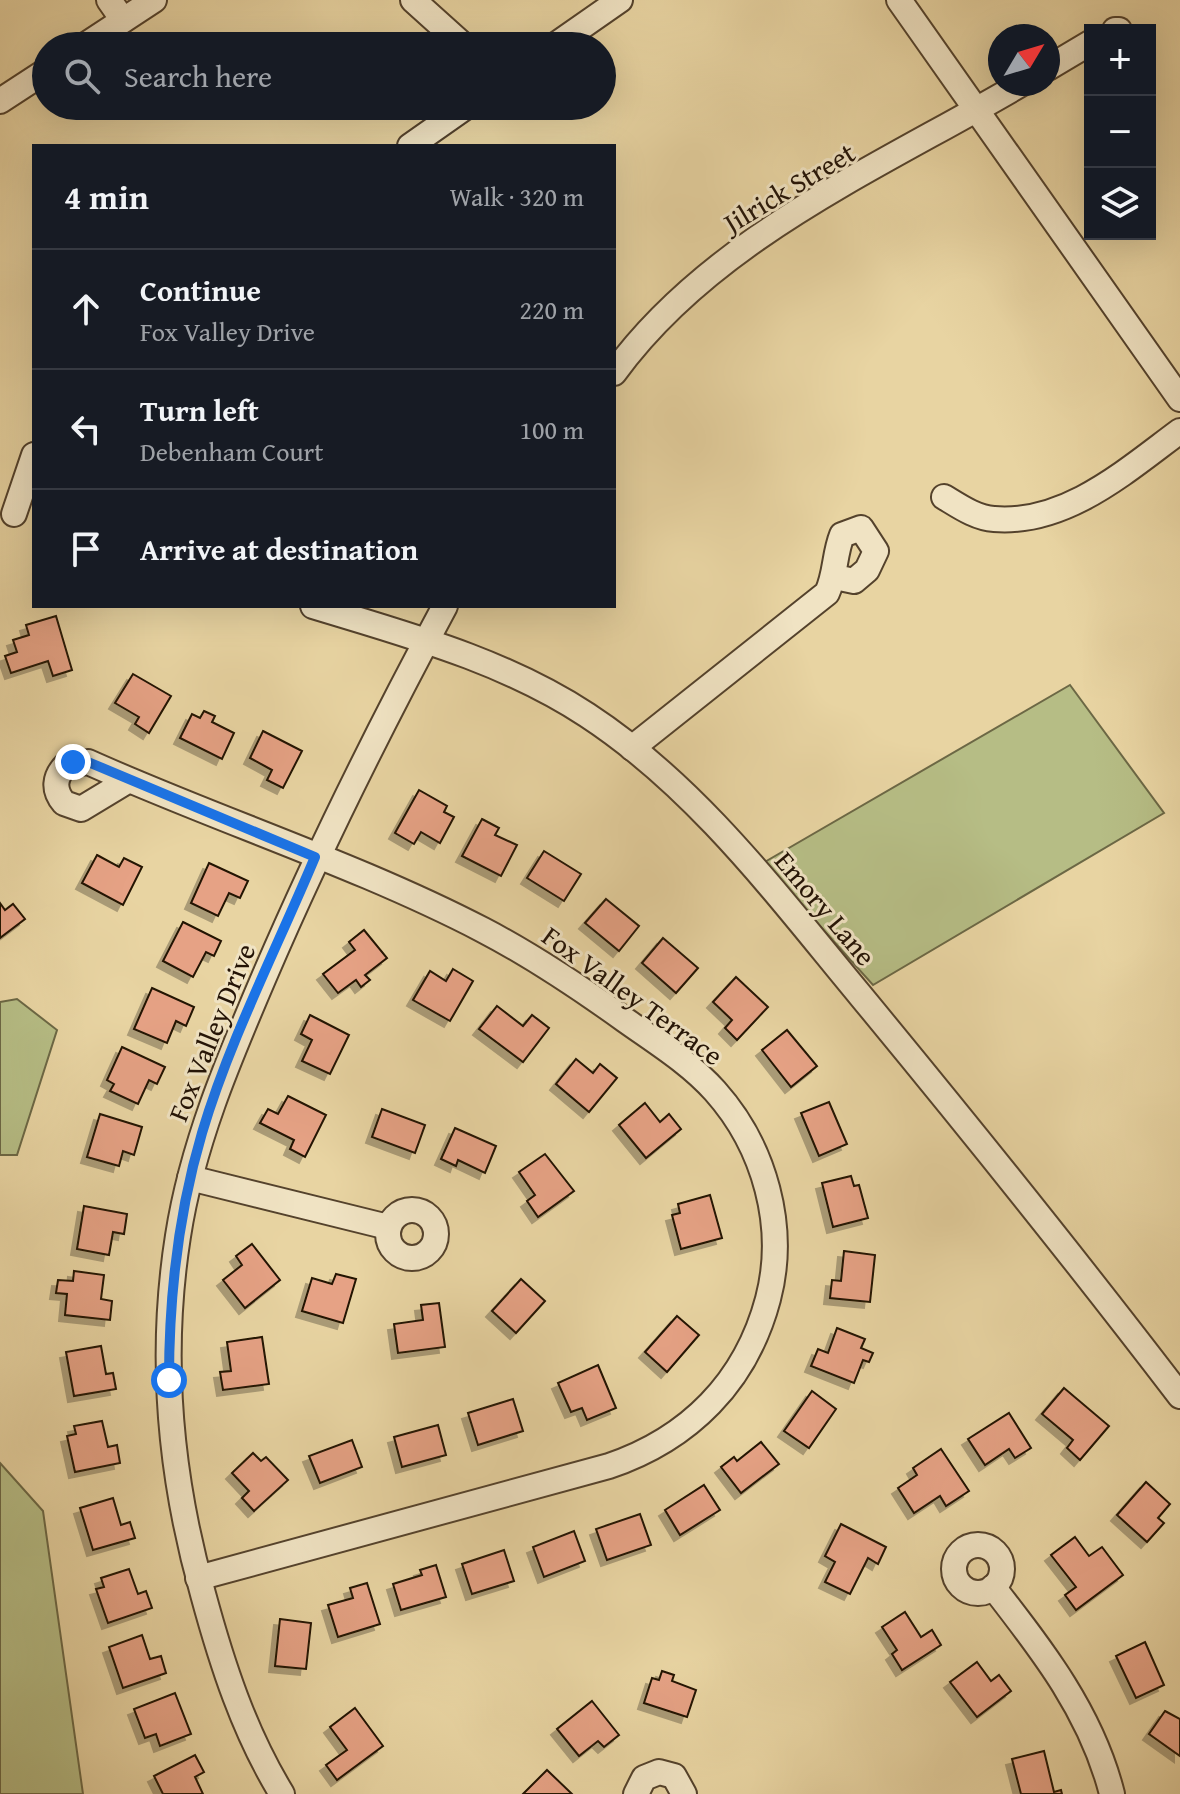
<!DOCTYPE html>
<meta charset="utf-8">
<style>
body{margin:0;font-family:"Gentium Book Plus",serif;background:#242831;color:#f1f3f6}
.controls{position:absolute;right:24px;top:24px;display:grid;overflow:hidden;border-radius:0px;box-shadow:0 8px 32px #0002}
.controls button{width:72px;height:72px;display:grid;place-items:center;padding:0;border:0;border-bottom:2px solid #363941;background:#171b24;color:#f1f3f6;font:40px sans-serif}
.compass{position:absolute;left:988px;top:24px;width:72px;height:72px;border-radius:50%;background:#171b24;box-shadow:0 8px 32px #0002;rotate:52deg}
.stop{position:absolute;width:24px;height:24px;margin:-18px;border:6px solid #1a73e8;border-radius:50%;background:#fff}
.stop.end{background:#1a73e8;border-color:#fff;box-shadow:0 2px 8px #0008}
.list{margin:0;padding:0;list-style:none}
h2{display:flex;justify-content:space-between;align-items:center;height:104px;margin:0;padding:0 32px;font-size:34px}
h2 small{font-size:26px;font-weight:400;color:#9ea1a6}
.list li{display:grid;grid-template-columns:52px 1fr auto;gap:24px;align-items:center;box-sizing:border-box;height:120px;padding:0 32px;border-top:2px solid #363941}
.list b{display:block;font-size:30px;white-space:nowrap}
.list p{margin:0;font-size:26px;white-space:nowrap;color:#9ea1a6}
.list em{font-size:26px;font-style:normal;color:#9ea1a6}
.icon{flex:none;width:44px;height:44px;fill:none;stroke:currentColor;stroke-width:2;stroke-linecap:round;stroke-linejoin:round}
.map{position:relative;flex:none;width:1180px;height:1794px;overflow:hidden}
.search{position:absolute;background:#171b24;box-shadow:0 8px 32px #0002;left:32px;top:32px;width:584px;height:88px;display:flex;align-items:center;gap:20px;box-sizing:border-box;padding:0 28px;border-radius:44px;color:#9ea1a6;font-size:30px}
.panel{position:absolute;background:#171b24;box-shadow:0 8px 32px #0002;left:32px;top:144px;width:584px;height:464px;border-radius:0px}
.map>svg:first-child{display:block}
.green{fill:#b6bd85;stroke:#6c6845;stroke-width:2}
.building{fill:#e6a285;stroke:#221205;stroke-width:2;filter:url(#shadow)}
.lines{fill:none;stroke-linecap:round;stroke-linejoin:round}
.minor-casing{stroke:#54422c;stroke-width:28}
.minor{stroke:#f0e3c3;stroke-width:24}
.route{stroke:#1a73e8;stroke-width:10}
.labels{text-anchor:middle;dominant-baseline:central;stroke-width:6;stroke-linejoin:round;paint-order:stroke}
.street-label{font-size:28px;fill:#221205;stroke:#f0e3c3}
</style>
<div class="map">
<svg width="1180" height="1794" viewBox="0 0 1180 1794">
<defs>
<filter id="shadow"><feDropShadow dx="-6" dy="6" stdDeviation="0" flood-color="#0004"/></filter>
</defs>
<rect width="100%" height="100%" fill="#e8d4a2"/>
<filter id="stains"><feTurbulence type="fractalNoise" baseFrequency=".0025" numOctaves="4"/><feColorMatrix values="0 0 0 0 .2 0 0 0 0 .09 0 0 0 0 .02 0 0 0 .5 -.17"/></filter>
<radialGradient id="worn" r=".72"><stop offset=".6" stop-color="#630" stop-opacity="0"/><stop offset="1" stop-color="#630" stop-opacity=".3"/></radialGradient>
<g class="green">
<path d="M1070 685 1164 813 873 985 763 863Z"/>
<path d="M17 999 57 1030 17 1155H0V1002Z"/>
<path d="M0 1463 43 1511 83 1794H0Z"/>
</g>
<g class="building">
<path d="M56 616 72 670 53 676 48 661 11 673 5 656 17 652 13 640 29 635 26 625Z"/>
<path d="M133 674 171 696 149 733 135 724 139 717 115 703Z"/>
<path d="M204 711 215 716 212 722 234 733 222 759 180 738 192 714 200 718Z"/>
<path d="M263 731 302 751 283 788 267 780 272 770 250 758Z"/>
<path d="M419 790 447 806 444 812 454 817 440 843 421 832 414 844 395 833Z"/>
<path d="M482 819 499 828 495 835 517 845 501 876 462 856Z"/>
<path d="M544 851 581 874 564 901 527 878Z"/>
<path d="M97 855 119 867 124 858 142 867 123 905 82 883Z"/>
<path d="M209 863 248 881 240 898 229 893 218 916 191 903Z"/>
<path d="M606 899 639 926 619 951 585 923Z"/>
<path d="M0 903 5 910 13 904 25 919 0 938Z"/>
<path d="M183 922 221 941 214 956 206 952 193 977 163 961Z"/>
<path d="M364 930 387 958 365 975 370 980 361 987 356 980 338 993 323 974 355 950 349 942Z"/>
<path d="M663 938 698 968 676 993 642 963Z"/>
<path d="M453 969 473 981 450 1021 413 1000 430 971 446 981Z"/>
<path d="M736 977 768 1007 737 1040 725 1028 732 1020 713 1002Z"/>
<path d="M152 988 194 1007 186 1026 176 1021 167 1043 134 1029Z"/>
<path d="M497 1006 523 1026 532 1015 549 1028 523 1062 479 1029Z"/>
<path d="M310 1015 349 1035 330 1074 302 1061 312 1040 301 1034Z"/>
<path d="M787 1030 817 1066 791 1087 762 1050Z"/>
<path d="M122 1047 165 1067 157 1084 149 1080 138 1104 110 1091 114 1084 107 1080Z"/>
<path d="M576 1059 593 1073 600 1064 617 1078 589 1112 556 1084Z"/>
<path d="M288 1096 326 1115 305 1157 290 1149 294 1140 260 1123 268 1109 278 1114Z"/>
<path d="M829 1102 847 1144 819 1156 801 1113Z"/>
<path d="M645 1103 660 1122 669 1114 681 1129 646 1158 619 1125Z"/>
<path d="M382 1109 425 1125 415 1153 372 1137Z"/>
<path d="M100 1114 142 1127 134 1155 123 1151 119 1166 87 1157Z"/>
<path d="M455 1128 496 1146 485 1173 458 1160 456 1166 441 1159Z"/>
<path d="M545 1154 574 1191 538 1217 527 1201 535 1195 519 1172Z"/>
<path d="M851 1176 854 1186 859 1185 868 1218 833 1227 822 1183Z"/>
<path d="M710 1195 722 1238 681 1249 672 1215 680 1213 678 1204Z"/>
<path d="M84 1206 127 1214 124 1234 113 1232 109 1255 77 1249Z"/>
<path d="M252 1244 280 1280 245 1308 223 1280 242 1265 236 1256Z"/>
<path d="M844 1251 875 1255 870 1302 830 1298 832 1280 841 1281Z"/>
<path d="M74 1271 104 1275 101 1299 112 1301 110 1320 65 1315 67 1294 56 1293 58 1280 73 1281Z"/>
<path d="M336 1274 356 1279 343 1323 302 1311 312 1278 332 1284Z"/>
<path d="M521 1279 545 1301 516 1333 492 1311Z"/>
<path d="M439 1303 445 1347 398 1353 394 1324 423 1320 421 1305Z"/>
<path d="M677 1316 699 1335 667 1372 645 1352Z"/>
<path d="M837 1328 865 1339 861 1348 873 1353 869 1362 863 1360 854 1383 811 1366 818 1349 828 1353Z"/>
<path d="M262 1337 269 1384 223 1390 220 1372 231 1371 227 1342Z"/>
<path d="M101 1346 106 1374 113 1373 116 1389 74 1396 66 1352Z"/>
<path d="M598 1365 616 1408 587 1420 582 1408 571 1412 558 1383Z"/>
<path d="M1064 1388 1109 1426 1080 1460 1067 1448 1073 1440 1042 1414Z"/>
<path d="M812 1391 836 1409 809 1448 784 1431Z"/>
<path d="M513 1399 523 1431 478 1445 468 1413Z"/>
<path d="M1009 1413 1031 1448 1015 1458 1009 1449 985 1465 968 1439Z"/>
<path d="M102 1421 108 1447 117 1445 120 1463 75 1472 67 1436 76 1434 74 1426Z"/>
<path d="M438 1425 446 1455 402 1467 394 1437Z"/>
<path d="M352 1440 362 1467 320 1483 309 1456Z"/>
<path d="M761 1442 779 1464 741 1493 721 1467 734 1457 737 1461Z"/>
<path d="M941 1449 969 1491 946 1506 940 1496 914 1513 898 1488 917 1475 913 1468Z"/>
<path d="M253 1453 261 1461 266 1457 288 1480 254 1511 242 1498 249 1491 232 1473Z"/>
<path d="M1146 1482 1170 1504 1158 1518 1164 1523 1147 1542 1117 1515Z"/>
<path d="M704 1485 720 1510 680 1535 665 1510Z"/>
<path d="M113 1498 121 1525 130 1522 135 1538 93 1550 80 1508Z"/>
<path d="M640 1514 651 1545 607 1560 596 1529Z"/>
<path d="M841 1524 886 1547 878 1564 868 1558 850 1594 825 1582 835 1562 825 1556Z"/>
<path d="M574 1531 585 1561 544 1577 533 1547Z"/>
<path d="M1075 1537 1089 1556 1102 1547 1123 1575 1076 1610 1065 1595 1076 1587 1051 1555Z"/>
<path d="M504 1550 514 1581 472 1594 462 1564Z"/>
<path d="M436 1565 446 1597 401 1610 393 1584 422 1575 420 1570Z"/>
<path d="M129 1569 138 1594 146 1591 152 1608 108 1623 96 1589 104 1587 101 1578Z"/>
<path d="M367 1583 380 1624 338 1637 328 1605 353 1598 350 1588Z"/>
<path d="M905 1612 921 1637 932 1630 941 1645 902 1670 892 1654 897 1650 882 1627Z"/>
<path d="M280 1619 311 1623 306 1669 275 1666Z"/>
<path d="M142 1635 150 1659 161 1656 166 1673 123 1688 109 1647Z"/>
<path d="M1145 1642 1164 1685 1136 1698 1116 1656Z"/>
<path d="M977 1662 991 1681 999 1675 1011 1691 977 1717 950 1682Z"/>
<path d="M662 1671 674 1675 672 1681 696 1690 687 1717 644 1703 652 1678 659 1680Z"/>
<path d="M175 1693 191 1734 160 1746 156 1734 145 1738 134 1709Z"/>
<path d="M592 1701 619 1735 604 1747 598 1741 579 1756 557 1729Z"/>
<path d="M355 1708 383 1746 337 1780 326 1765 347 1750 330 1727Z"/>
<path d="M1165 1711 1180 1719V1756L1149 1734Z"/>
<path d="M1044 1751 1054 1792 1061 1790 1062 1794H1021L1012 1759Z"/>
<path d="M195 1755 204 1772 195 1777 203 1794H163L154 1776Z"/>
<path d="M547 1770 572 1794H523Z"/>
</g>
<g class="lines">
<defs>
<g id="minor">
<path d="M109 0 123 20"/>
<path d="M413 0 464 46"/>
<path d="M899 0 1180 399"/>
<path d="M1115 30H1119"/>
<path d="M84 46 154 0"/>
<path d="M554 46 620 0"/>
<path d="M1048 68 1090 43"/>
<path d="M0 101 46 71"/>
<path d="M410 146 467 106"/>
<path d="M614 373C712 238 880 167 1021 84"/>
<path d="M944 497C959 506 976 518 994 519 1066 525 1127 470 1180 431"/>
<path d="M14 514 34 455"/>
<path d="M313 606C408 635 503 660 587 715 697 787 777 895 860 995 969 1127 1076 1260 1180 1396"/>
<path d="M632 748 827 593C836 574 834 555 842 535L861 528 876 551 867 570 854 581 835 577"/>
<path d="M129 780 81 809 64 803C53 790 54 777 66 765L88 762C217 820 358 865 483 930 533 956 579 987 625 1020 656 1042 690 1063 715 1091 765 1147 787 1227 768 1299 746 1382 689 1439 609 1466L198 1578"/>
<path d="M190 1178 388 1227"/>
<circle cx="412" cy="1234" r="24"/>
<circle cx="978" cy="1569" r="24"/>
<path d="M993 1587C1043 1651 1092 1714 1112 1794"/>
<path d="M282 1794C244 1732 222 1664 203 1594 170 1477 159 1356 178 1236 192 1145 228 1061 264 977 318 851 380 727 445 606"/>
<path d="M636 1794 644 1778 659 1772 674 1776 684 1794"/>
</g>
</defs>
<use href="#minor" class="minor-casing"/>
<use href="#minor" class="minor"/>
</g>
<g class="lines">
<path class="route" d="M73 762H88L315 857C277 948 230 1039 202 1133 178 1214 169 1296 169 1380"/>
</g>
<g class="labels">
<g class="street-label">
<text transform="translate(789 187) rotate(-31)">Jilrick Street</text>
<text transform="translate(826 908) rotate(50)">Emory Lane</text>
<text transform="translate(633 995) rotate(36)">Fox Valley Terrace</text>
<text transform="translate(211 1032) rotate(-68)">Fox Valley Drive</text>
</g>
</g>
<rect width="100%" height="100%" filter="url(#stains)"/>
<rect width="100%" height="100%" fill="url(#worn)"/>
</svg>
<div class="controls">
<button>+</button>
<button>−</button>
<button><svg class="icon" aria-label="layers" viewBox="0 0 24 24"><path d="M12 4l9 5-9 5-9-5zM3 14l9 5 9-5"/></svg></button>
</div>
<svg class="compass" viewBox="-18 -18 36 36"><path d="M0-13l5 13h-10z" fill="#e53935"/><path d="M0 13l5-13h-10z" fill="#9ea1a6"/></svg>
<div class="stop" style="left:169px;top:1380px"></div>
<div class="stop end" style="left:73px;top:762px"></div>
<div class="search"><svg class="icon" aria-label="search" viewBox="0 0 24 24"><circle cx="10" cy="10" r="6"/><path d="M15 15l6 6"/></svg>Search here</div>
<section class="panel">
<h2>4 min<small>Walk · 320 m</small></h2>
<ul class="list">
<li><svg class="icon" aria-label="ahead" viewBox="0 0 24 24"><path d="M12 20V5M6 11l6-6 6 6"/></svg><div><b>Continue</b><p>Fox Valley Drive</p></div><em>220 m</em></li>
<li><svg class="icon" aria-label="left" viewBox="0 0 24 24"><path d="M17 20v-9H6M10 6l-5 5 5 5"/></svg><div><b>Turn left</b><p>Debenham Court</p></div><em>100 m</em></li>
<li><svg class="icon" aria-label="arrive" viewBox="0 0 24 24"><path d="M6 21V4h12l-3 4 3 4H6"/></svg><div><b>Arrive at destination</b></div></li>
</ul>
</section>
</div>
